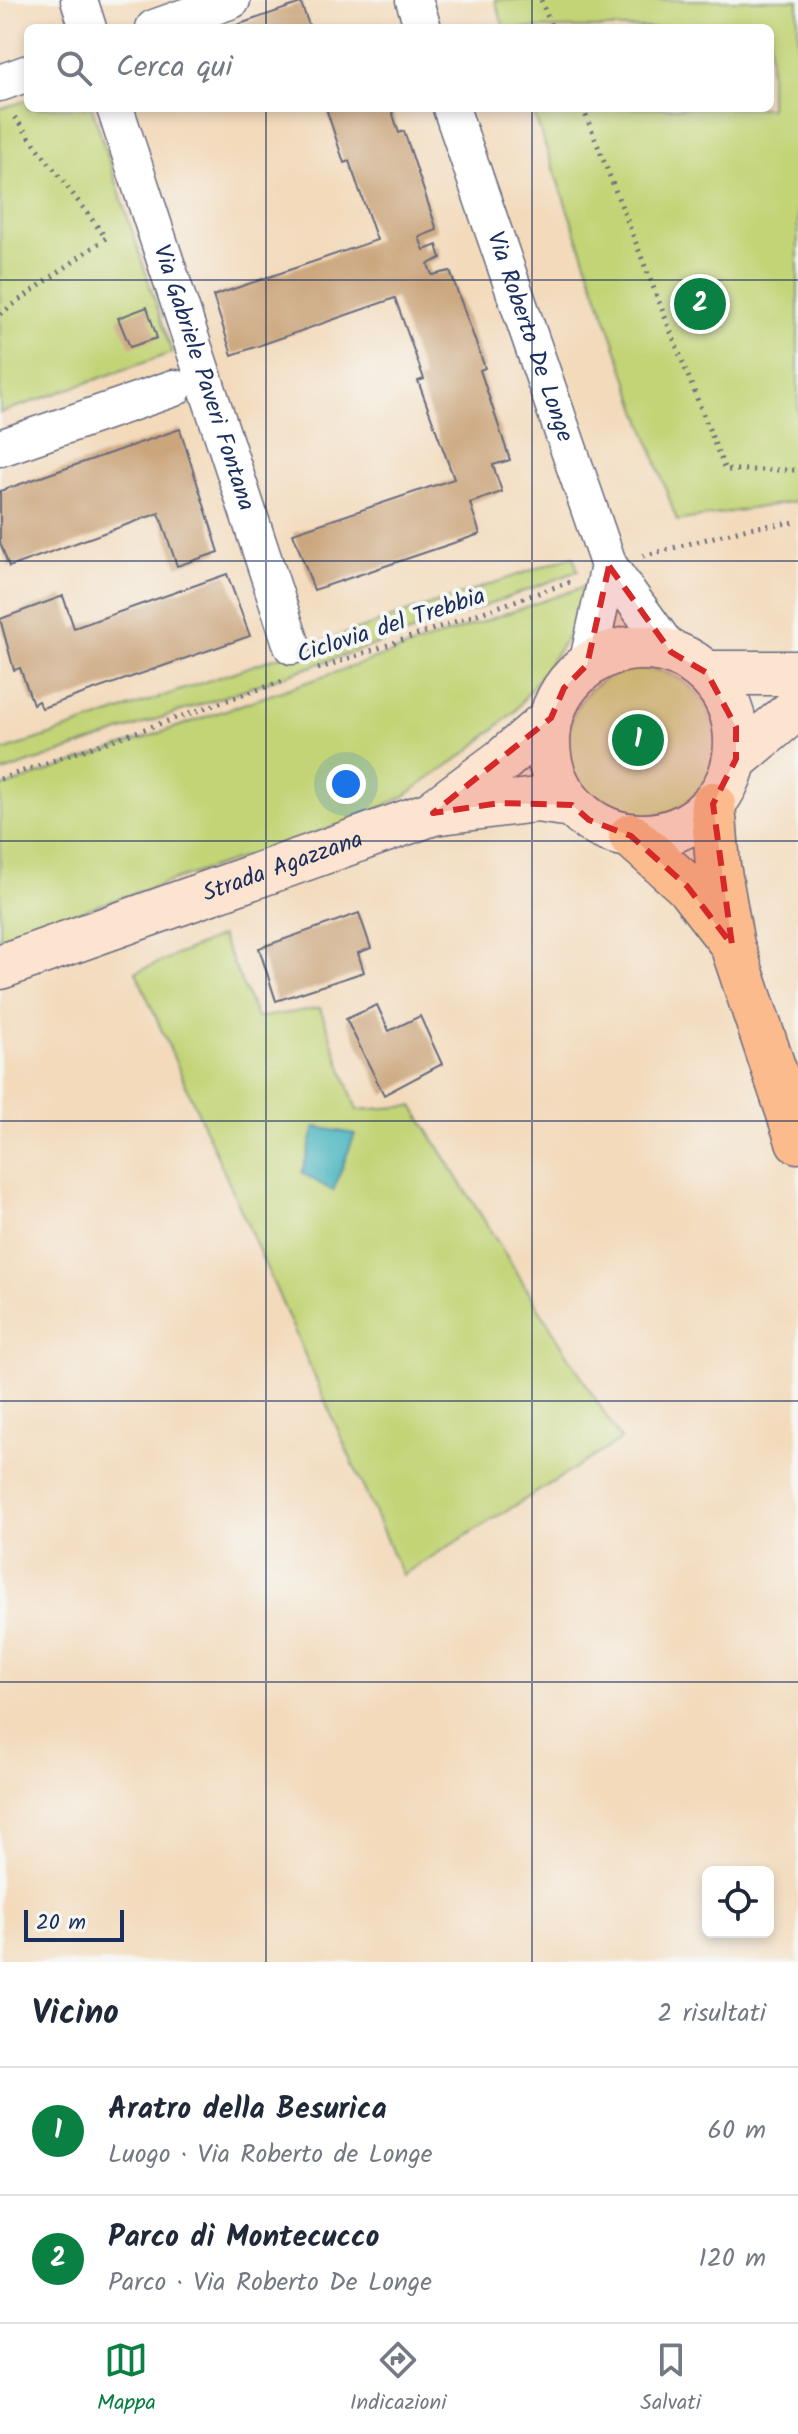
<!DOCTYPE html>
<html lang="it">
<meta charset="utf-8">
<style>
body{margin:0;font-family:Kalam,sans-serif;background:#f6f6f7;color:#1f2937}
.controls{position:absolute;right:24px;bottom:24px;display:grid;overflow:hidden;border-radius:12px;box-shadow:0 4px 12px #0003}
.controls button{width:72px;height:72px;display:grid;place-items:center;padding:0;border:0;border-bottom:2px solid #e0e1e3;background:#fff;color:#1f2937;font:40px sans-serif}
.scale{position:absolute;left:24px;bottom:20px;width:100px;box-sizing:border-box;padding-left:8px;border:4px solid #1b2f5e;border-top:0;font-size:22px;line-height:28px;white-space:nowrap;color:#1b2f5e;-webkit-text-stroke:6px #f6f6f2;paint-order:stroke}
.you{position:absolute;left:346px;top:784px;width:28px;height:28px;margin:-20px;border:6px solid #fff;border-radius:50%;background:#1a73e8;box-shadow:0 0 0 12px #1a73e833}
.badge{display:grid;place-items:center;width:52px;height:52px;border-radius:50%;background:#0b8043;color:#fff;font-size:26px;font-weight:700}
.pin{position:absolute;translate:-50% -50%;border:4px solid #fff;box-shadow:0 2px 8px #0006}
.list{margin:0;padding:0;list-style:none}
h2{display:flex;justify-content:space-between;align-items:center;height:104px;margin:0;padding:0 32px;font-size:34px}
h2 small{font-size:26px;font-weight:400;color:#747a83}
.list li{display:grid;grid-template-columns:52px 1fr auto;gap:24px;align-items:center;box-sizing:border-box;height:128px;padding:0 32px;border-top:2px solid #e0e1e3}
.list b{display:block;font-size:30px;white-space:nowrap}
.list p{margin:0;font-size:26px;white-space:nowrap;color:#747a83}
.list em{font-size:26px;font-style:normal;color:#747a83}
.icon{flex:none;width:44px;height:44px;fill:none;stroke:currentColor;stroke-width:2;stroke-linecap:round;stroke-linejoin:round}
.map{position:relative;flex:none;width:798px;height:1962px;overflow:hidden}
.search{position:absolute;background:#fff;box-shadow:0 4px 12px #0003;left:24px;right:24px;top:24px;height:88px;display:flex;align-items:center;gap:20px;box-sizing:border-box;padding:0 28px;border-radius:12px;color:#747a83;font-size:30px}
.sheet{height:360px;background:#fff}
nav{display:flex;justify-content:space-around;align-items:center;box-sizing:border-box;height:112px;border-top:2px solid #e0e1e3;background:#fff;font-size:22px;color:#747a83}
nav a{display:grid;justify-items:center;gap:4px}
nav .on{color:#0b8043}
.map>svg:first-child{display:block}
.green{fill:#c3d477;stroke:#6f826a;stroke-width:2}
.water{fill:#43b2bd;stroke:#2f708e;stroke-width:2}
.building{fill:#cba57c}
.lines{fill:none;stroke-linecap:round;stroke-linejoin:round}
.minor-casing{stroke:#676b7f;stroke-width:39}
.secondary-casing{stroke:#676b7f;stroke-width:47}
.primary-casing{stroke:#676b7f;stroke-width:47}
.path{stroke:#676b7f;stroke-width:5;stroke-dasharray:2 6;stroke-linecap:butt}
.minor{stroke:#fff;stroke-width:36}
.secondary{stroke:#fde4d1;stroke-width:44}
.primary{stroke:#fbbb8d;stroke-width:44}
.marked{fill:#d62828;fill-opacity:0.2;stroke:#d62828;stroke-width:6;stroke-dasharray:16 10;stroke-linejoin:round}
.grid{fill:none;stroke:#1b2f5e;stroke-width:2;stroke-opacity:0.55}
.labels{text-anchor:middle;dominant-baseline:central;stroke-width:8;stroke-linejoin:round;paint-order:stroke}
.street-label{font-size:24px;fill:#1b2f5e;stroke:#f6f6f2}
</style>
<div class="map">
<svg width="798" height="1962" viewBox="0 0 798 1962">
<rect width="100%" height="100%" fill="#f6f6f2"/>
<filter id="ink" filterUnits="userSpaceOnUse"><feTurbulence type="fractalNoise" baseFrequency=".0125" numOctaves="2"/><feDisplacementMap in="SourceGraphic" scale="16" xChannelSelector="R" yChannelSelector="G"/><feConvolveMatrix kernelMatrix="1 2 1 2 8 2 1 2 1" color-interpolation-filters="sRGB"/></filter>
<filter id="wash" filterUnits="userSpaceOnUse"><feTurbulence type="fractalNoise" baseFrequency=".006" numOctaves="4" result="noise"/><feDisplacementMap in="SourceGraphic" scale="32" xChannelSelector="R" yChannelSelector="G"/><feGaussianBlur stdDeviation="1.8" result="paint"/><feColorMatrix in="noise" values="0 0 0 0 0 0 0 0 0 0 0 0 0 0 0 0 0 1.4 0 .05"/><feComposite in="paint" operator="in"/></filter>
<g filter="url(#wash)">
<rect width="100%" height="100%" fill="#f3dabb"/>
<g class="green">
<path d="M495 0H798V501L677 521 532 108H770V28H504Z"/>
<path d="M28 100V108H92L172 353 0 413V109Z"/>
<path d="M573 556 578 571 447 620 0 773V752Z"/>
<path d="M586 586 574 628 515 711 469 751 403 797 349 822 0 938V788Z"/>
<circle cx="642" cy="743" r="74"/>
<path d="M221 936 257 1018 320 1008 357 1110 413 1106 621 1440 402 1575 136 972Z"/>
</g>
<path class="water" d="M315 1127 355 1134 333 1191 302 1173Z"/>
<g id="blocks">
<g class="building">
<path d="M301 3 310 28H231V27Z"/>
<path d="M326 108H391L399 133 404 131 437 230 419 237 424 250 437 245 441 258 428 264 432 275 450 271 485 368 480 370 510 460 493 465 502 492 470 503 480 534 314 590 293 533 454 479 418 381 424 379 395 298 232 355 213 296 377 240 349 161 344 163Z"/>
<path d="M147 307 157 338 130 347 118 318Z"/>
<path d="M180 429 219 552 177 566 159 513 9 567 0 542V491Z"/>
<path d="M227 574 250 636 42 708 38 701 33 704 20 668 14 670 0 619 63 596 74 628Z"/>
<path d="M359 913 371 948 358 953 364 972 276 1001 259 948Z"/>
<path d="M377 1005 389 1031 420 1016 442 1064 384 1095 346 1019Z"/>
</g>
</g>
</g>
<g filter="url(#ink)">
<use href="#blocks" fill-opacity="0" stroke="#676b7f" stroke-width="2"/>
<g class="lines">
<defs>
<g id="minor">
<path d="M79 0 88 28"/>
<path d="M414 0 423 28"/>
<path d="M154 28 232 0"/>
<path d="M0 83 28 73"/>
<path id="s1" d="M115 108 292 646"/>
<path id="s2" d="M451 108 609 566 671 652"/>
<path d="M0 448 174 388"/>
<path d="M587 665 609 566"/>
</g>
<g id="secondary">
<circle cx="642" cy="742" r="94"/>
<path d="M707 673H798"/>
<path d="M736 759 798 707"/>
<path d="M437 809 503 760 551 718"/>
<path id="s3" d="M0 967 433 813 536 800 572 805"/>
</g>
<g id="primary">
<path d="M713 804 718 866 732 945 798 1141"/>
<path d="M631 836 687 886 728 939"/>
</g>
</defs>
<use href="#minor" class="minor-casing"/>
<use href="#secondary" class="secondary-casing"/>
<use href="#primary" class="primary-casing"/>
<g class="path">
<path d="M541 0 552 28"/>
<path d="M583 108 725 470H798"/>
<path d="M0 314 106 238 12 114"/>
<path d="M643 556 748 528 798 522"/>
<path d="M318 669 570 582"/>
<path d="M0 779 286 680"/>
</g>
<use href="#minor" class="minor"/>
<use href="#secondary" class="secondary"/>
<use href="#primary" class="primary"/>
</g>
</g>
<path class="marked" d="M609 566 671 652 707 673 736 727V759L713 804 732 945 687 886 631 836 589 820 572 805 500 803 433 813 551 718 564 688 587 665Z"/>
<path class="grid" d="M266 0V28M532 0V28M266 108V1962M532 108V1962M0 280H798M0 561H798M0 841H798M0 1121H798M0 1401H798M0 1682H798"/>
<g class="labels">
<g class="street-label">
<text stroke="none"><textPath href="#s2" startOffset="242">Via Roberto De Longe</textPath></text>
<text stroke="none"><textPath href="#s1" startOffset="284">Via Gabriele Paveri Fontana</textPath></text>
<text transform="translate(391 626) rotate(-18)">Ciclovia del Trebbia</text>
<text stroke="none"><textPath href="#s3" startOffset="300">Strada Agazzana</textPath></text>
</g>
</g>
</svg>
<div class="controls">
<button><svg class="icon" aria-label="locate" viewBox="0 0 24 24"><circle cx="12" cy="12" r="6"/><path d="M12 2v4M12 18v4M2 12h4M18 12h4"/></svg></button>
</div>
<div class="scale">20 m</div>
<div class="you"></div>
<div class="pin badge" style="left:638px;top:740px">1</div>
<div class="pin badge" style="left:700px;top:304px">2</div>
<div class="search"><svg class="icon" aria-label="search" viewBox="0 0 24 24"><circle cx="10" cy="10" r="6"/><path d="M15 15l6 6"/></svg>Cerca qui</div>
</div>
<section class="sheet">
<h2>Vicino<small>2 risultati</small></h2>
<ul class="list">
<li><span class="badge">1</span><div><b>Aratro della Besurica</b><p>Luogo · Via Roberto de Longe</p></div><em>60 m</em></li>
<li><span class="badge">2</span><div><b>Parco di Montecucco</b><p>Parco · Via Roberto De Longe</p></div><em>120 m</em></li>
</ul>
</section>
<nav>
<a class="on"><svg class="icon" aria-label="map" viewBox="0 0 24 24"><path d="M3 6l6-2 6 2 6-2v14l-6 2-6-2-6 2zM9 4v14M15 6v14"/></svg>Mappa</a>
<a><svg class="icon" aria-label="directions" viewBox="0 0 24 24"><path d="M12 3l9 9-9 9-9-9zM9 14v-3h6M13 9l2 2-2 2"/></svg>Indicazioni</a>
<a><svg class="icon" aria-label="saved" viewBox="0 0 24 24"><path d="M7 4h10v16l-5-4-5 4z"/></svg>Salvati</a>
</nav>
